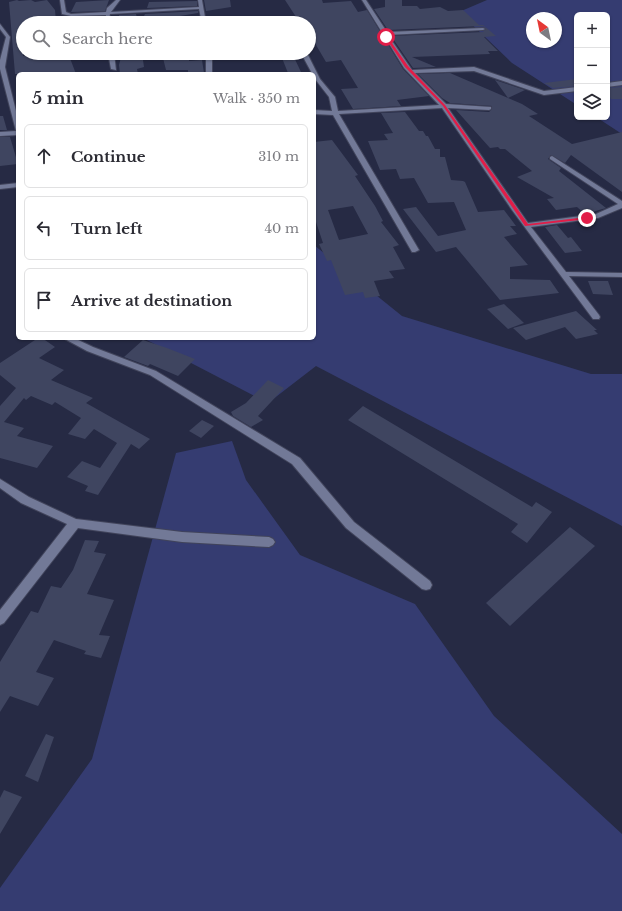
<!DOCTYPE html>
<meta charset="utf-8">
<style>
body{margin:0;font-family:"Libre Baskerville",serif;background:#f2f2f3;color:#2b2b33}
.controls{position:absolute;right:12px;top:12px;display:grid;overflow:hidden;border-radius:6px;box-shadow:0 1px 3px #0004}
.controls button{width:36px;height:36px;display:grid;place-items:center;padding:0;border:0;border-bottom:1px solid #e1e1e2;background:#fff;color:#2b2b33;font:20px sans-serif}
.compass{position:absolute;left:526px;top:12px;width:36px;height:36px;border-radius:50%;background:#fff;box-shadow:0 1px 3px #0004;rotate:327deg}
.stop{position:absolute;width:12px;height:12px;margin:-9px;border:3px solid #e11d48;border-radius:50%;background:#fff}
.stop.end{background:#e11d48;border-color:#fff;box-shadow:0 1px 4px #0008}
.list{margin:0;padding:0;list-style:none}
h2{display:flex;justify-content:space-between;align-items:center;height:52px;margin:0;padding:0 16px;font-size:17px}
h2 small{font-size:13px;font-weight:400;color:#7c7c81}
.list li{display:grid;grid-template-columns:26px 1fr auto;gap:12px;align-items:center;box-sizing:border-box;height:64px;margin:0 8px 8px;padding:0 8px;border:1px solid #e1e1e2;border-radius:6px}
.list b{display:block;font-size:15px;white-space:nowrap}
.list em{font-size:13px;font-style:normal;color:#7c7c81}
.icon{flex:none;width:22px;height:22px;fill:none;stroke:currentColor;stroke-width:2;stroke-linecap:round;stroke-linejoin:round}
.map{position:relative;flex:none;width:622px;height:911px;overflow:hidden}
.search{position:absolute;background:#fff;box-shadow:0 1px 3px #0004;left:16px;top:16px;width:300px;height:44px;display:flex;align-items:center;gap:10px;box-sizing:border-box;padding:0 14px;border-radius:22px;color:#7c7c81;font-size:15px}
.panel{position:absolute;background:#fff;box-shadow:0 1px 3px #0004;left:16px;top:72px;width:300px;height:268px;border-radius:6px}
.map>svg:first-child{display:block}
.green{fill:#353c71;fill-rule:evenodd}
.building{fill:#3f4560;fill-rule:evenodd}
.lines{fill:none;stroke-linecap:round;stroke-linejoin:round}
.street-casing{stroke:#41445b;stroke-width:2}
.street{fill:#727997;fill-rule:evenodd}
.route{fill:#e11d48}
</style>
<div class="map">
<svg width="622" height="911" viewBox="0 0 622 911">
<rect width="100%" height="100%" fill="#262a44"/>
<g class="green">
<path d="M487 0H622V134L596 117H607V15H577V105L512 63 459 12ZM532 18H556V42H532Z"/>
<path d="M314 245 402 316 591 374H622V526L316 366 268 403 143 338H314Z"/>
<path d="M232 441 246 480 300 555 415 604 494 716 622 834V911H0V888L92 759 176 453Z"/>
</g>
<g class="building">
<path d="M17 0 19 1 31 0 35 2 47 0 55 10 56 21 23 23V56L68 53 76 74H15L9 2Z"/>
<path d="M109 0 105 11 71 12 76 2Z"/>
<path d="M204 0H230L231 7 206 11Z"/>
<path d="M285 0H322L323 3 351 1 358 12 367 10 403 69 429 96 397 100 401 106 353 109 341 89 358 88 341 60 326 62 309 33V23H300Z"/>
<path d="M385 0H402V6H417L420 9 440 7 448 11 463 10 479 25H483L496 36 484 37 498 51H488L490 54 412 57 436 67 413 68 391 36 483 32 486 28 483 26 388 30 374 9 385 7Z"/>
<path d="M197 1V6L147 8 149 2Z"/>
<path d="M198 11V13L180 16V17L142 20 145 14Z"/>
<path d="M136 14 138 22 120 23 119 15Z"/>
<path d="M69 17 71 18 96 17 95 19 66 22Z"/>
<path d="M122 53H142L144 67 137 69 138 74H120L119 65Z"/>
<path d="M280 53H292L301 72 288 73Z"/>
<path d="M189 57V61L202 60 204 73 188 74V70H166L163 58Z"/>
<path d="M450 73 508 98 495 80 525 90 508 98 522 104 538 114 529 116 572 144 622 132V192L571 155 565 163 551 155 548 159 561 168 559 171 606 208 585 214 577 207 556 210 547 199 554 198 517 177 532 171 505 149H500L498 147 490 148 456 110 489 112 492 109V106L450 103 442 98 418 74Z"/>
<path d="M577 79V86L553 88 544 83Z"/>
<path d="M622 87V99H611L607 92V88Z"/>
<path d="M405 112 419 131H423L426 136H428L435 149H440V157H445L451 180 463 181 465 182 478 212 504 210 516 226H510L517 234 504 237 528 265 510 267V279L550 280 559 293 500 300 456 247 436 252 403 209 416 207 438 236 466 230 454 202 428 203 414 178 400 179 396 169 380 170 368 141 388 140 384 134 393 133 381 113Z"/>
<path d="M0 116H3L7 130H0Z"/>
<path d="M0 137H10L18 164 0 166Z"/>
<path d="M332 140 358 175 355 176 375 206 383 221 381 222 399 245 393 247 405 269 389 271 394 278 374 281 380 296 365 298 363 292 345 295 331 260 327 261 319 244 323 243 314 216V142ZM353 206 368 234 339 240 328 210Z"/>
<path d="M557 225 568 238 571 237 582 251 565 253 545 227Z"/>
<path d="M588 281H608L613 295 593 294Z"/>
<path d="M504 304 524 323 508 329 487 309Z"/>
<path d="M576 311 597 330H594L598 334 576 339 565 327 526 340 513 328Z"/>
<path d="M38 338H42L55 347 39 358 64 370 51 380 93 398 86 403 150 439 139 449 131 444 98 495 85 491 88 486 67 477 82 461 100 468 117 443 94 429 85 439 68 434 81 418 55 402 52 405 31 396 26 400 24 398 4 422 24 428 17 436 53 446 37 468 0 458V406L16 388 0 375V363Z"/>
<path d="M143 340 167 348 195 359 178 376 150 364 148 366 124 357Z"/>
<path d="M268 380 284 388 258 416 263 420 251 427 233 416 231 412 246 403Z"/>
<path d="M363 406 532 507 536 502 552 512 527 543 511 532 518 524 348 420Z"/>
<path d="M202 420 214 426 201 438 189 431Z"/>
<path d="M570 527 595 546 510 626 486 603Z"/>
<path d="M85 540 99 541 94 552 106 554 87 594 114 600 99 635 110 636 101 658 84 654 86 651 54 640 36 672 54 678 38 706 10 696 0 712V662L31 611 38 613 51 586 61 588 73 570Z"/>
<path d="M46 734 54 737 38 782 25 776Z"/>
<path d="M4 790 22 797 0 834V798Z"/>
</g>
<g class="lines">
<defs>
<g id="street">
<path d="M60 0H64L66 12 71 14 106 12 107 8 116 0H120L111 12 199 7 198 0H202L206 23H202L199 9 110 14 108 23H104L106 15 71 16 62 14Z"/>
<path d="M362 0H366L387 32 483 28 485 29 483 30 388 35 412 70 474 67 544 91 577 87V91L544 95 474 71 415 73 446 104 491 107V109L489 110 448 108 528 223 596 214 618 204 550 159V157L552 156 622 201V208L598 218 531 227 566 272 622 273V277L569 276 599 315 600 317 599 319H593L512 210 442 108 339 114 419 250 415 252H412L333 115 314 114V110L332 111 329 97 315 79 301 53H307L320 79 335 97 338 111 439 105 404 68Z"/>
<path d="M289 17H293L294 23H290Z"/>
<path d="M0 24 10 37 5 67 18 119V135L0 136V132L16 131 0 69V60L6 37 0 29Z"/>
<path d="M108 53H114L116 70 111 69Z"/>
<rect x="206" y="53" width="6" height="21"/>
<path d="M622 81V85L607 87V83Z"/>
<path d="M18 183V187L0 189V185Z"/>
<path d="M63 338H74L93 347 156 371 300 458 354 522 430 581 432 585 430 589 426 590 422 589 346 528 292 464 150 375 87 351Z"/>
<path d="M0 479 29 497 76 519 182 532 269 537 273 539 275 542 273 545 269 547 182 542 78 528 4 623 0 625V610L67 524 21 503 0 488Z"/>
</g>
</defs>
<use href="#street" class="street-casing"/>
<use href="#street" class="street"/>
</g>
<path class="route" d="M387 36 408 66 445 105 528 224 587 217 589 219 525 226 443 106 405 67 385 37Z"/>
</svg>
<div class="controls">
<button>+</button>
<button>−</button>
<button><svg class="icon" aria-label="layers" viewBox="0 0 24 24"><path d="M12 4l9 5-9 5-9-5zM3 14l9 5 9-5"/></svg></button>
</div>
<svg class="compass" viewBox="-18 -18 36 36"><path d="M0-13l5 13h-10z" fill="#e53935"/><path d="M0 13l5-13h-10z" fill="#7c7c81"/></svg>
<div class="stop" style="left:386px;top:37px"></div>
<div class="stop end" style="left:587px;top:218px"></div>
<div class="search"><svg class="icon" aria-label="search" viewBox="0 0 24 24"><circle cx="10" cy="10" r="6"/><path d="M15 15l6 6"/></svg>Search here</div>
<section class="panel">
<h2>5 min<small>Walk · 350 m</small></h2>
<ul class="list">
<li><svg class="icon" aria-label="ahead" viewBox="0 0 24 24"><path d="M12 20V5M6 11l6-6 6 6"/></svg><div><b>Continue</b></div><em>310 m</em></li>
<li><svg class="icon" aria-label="left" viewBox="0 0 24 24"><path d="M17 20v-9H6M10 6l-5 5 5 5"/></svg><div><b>Turn left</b></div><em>40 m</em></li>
<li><svg class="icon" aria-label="arrive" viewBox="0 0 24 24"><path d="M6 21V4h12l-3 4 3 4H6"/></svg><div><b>Arrive at destination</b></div></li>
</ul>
</section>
</div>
